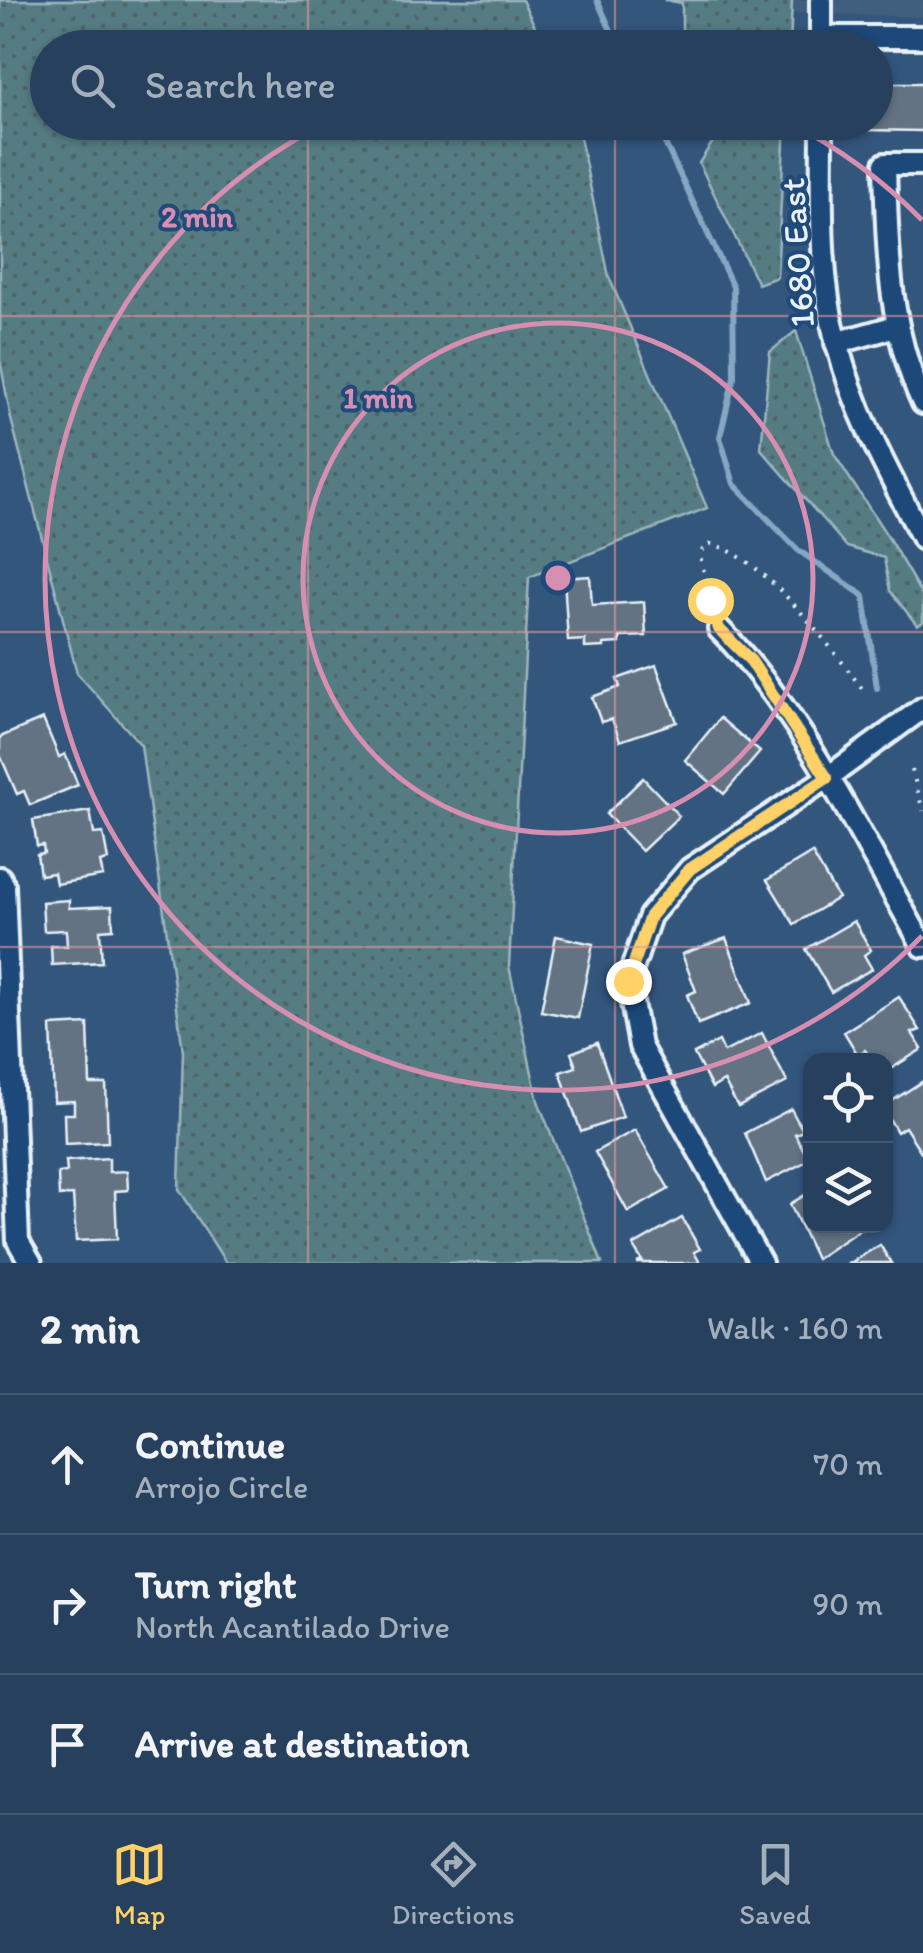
<!DOCTYPE html>
<meta charset="utf-8">
<style>
body{margin:0;font-family:Itim,sans-serif;background:#324b67;color:#f1f3f6}
.controls{position:absolute;right:30px;bottom:30px;display:grid;overflow:hidden;border-radius:20px;box-shadow:0 2px 8px #0004}
.controls button{width:90px;height:90px;display:grid;place-items:center;padding:0;border:0;border-bottom:2px solid #425973;background:#26405e;color:#f1f3f6;font:50px sans-serif}
.stop{position:absolute;width:30px;height:30px;margin:-22px;border:8px solid #ffd166;border-radius:50%;background:#fff}
.stop.end{background:#ffd166;border-color:#fff;box-shadow:0 2px 10px #0008}
.list{margin:0;padding:0;list-style:none}
h2{display:flex;justify-content:space-between;align-items:center;height:130px;margin:0;padding:0 40px;font-size:42px}
h2 small{font-size:32px;font-weight:400;color:#a4afbc}
.list li{display:grid;grid-template-columns:65px 1fr auto;gap:30px;align-items:center;box-sizing:border-box;height:140px;padding:0 40px;border-top:2px solid #425973}
.list b{display:block;font-size:38px;white-space:nowrap}
.list p{margin:0;font-size:32px;white-space:nowrap;color:#a4afbc}
.list em{font-size:32px;font-style:normal;color:#a4afbc}
.icon{flex:none;width:55px;height:55px;fill:none;stroke:currentColor;stroke-width:2;stroke-linecap:round;stroke-linejoin:round}
.map{position:relative;flex:none;width:923px;height:1263px;overflow:hidden}
.search{position:absolute;background:#26405e;box-shadow:0 2px 8px #0004;left:30px;right:30px;top:30px;height:110px;display:flex;align-items:center;gap:25px;box-sizing:border-box;padding:0 35px;border-radius:55px;color:#a4afbc;font-size:38px}
.sheet{height:550px;background:#26405e}
nav{display:flex;justify-content:space-around;align-items:center;box-sizing:border-box;height:140px;border-top:2px solid #425973;background:#26405e;font-size:28px;color:#a4afbc}
nav a{display:grid;justify-items:center;gap:5px}
nav .on{color:#ffd166}
.map>svg:first-child{display:block}
.built{fill:#415f7f}
.grass{fill:url(#grass-dots);stroke:#9eb6be;stroke-width:2.5}
.lines{fill:none;stroke-linecap:round;stroke-linejoin:round}
.stream{stroke:#85a7c3;stroke-width:6}
.building{fill:#637383;stroke:#e8f1f8;stroke-width:2.5}
.street-casing{stroke:#e8f1f8;stroke-width:28}
.path{stroke:#e8f1f8;stroke-width:4;stroke-dasharray:2.5 8;stroke-linecap:butt}
.street{stroke:#1f4a7a;stroke-width:20}
.route{stroke:#ffd166;stroke-width:12}
.grid{fill:none;stroke:#e0979a;stroke-width:2.5;stroke-opacity:0.55}
.ring{fill:none;stroke:#d78fb1;stroke-width:5}
.labels{text-anchor:middle;dominant-baseline:central;stroke-width:8;stroke-linejoin:round;paint-order:stroke}
.street-label{font-size:35px;fill:#e8f1f8;stroke:#1f4a7a}
.centre{fill:#d78fb1;stroke:#1f4a7a;stroke-width:5}
.ring-label{font-size:30px;text-anchor:middle;font-weight:bold;fill:#d78fb1;stroke:#1f4a7a;stroke-width:8;stroke-linejoin:round;paint-order:stroke}
</style>
<div class="map">
<svg width="923" height="1263" viewBox="0 0 923 1263">
<defs>
<pattern id="grass-dots" width="8" height="8" patternUnits="userSpaceOnUse" patternTransform="scale(2.5)"><rect width="8" height="8" fill="#547c83"/><path d="M2 2h.1M6 6h.1" fill="none" stroke="#4e6569" stroke-width="1.8" stroke-linecap="round"/></pattern>
</defs>
<rect width="100%" height="100%" fill="#33567d"/>
<filter id="ink" filterUnits="userSpaceOnUse"><feTurbulence type="fractalNoise" baseFrequency=".01" numOctaves="2"/><feDisplacementMap in="SourceGraphic" scale="20" xChannelSelector="R" yChannelSelector="G"/><feConvolveMatrix kernelMatrix="1 2 1 2 8 2 1 2 1" color-interpolation-filters="sRGB"/></filter>
<g filter="url(#ink)">
<path class="built" d="M792 0H923V17L791 13Z"/>
<g class="grass">
<path d="M0 0H522L545 47 48 48V122L577 123 609 277 707 508 529 577 509 966 538 1101 602 1263H226L179 1189 183 1051 141 745 77 673 11 419 0 360Z"/>
<path d="M664 0H792L790 47H682V3Z"/>
<path d="M725 123H785L777 277 758 284 699 163Z"/>
<path d="M796 331 834 454 888 537 923 597V622L917 625 890 591 884 558 847 547 761 449 770 352Z"/>
</g>
<g class="lines">
<g class="stream">
<path d="M597 0 619 48"/>
<path d="M655 122 733 287 734 377 720 437 734 484 798 550 864 596 877 688"/>
</g>
</g>
<g class="building">
<path d="M876 83H923V131L864 130V122H876Z"/>
<path d="M590 576 592 605 644 602 646 636 620 637V643L604 644V647L585 648V640L568 641 564 578Z"/>
<path d="M656 665 677 722 620 741 612 719 601 722 592 697 620 687 617 679Z"/>
<path d="M720 718 760 752 724 794 685 760Z"/>
<path d="M43 719 59 757 65 754 78 785 30 805 24 791 17 794 0 755V737Z"/>
<path d="M643 778 679 816 642 851 606 814Z"/>
<path d="M90 811 94 834 103 833 108 860 100 862 103 876 56 884 54 873 40 875 37 854 44 853 43 845 37 846 33 820Z"/>
<path d="M812 853 838 898 794 924 767 880Z"/>
<path d="M69 900V908L112 906 113 929 100 930 102 962 52 965 51 946H67L66 930 44 931 42 902Z"/>
<path d="M854 921 871 950 864 955 872 969 831 992 806 949Z"/>
<path d="M556 936 593 944 578 1018 541 1011Z"/>
<path d="M726 938 751 1003 698 1024 687 995 696 991 682 954Z"/>
<path d="M899 997 920 1030 912 1033 922 1049 886 1072V1060H872L865 1050 858 1055 844 1032Z"/>
<path d="M88 1024 90 1084H106L108 1142 65 1144 64 1114H74V1101L54 1102 51 1026Z"/>
<path d="M762 1033 787 1082 738 1107 724 1081 712 1088 694 1054 719 1041 724 1052Z"/>
<path d="M597 1043 623 1117 581 1132 560 1072 576 1067 571 1053Z"/>
<path d="M923 1081V1150L921 1152 905 1127 897 1132 886 1113V1105Z"/>
<path d="M791 1109 803 1131 795 1134 809 1160 766 1182 745 1133Z"/>
<path d="M635 1130 669 1189 628 1212 595 1152Z"/>
<path d="M109 1158V1172L127 1171 128 1190 115 1191 117 1239 76 1241 73 1195 59 1196 58 1173 67 1172 66 1161Z"/>
<path d="M810 1192V1226L862 1228 816 1259 790 1204Z"/>
<path d="M682 1218 700 1249 694 1252 700 1263H637L642 1261 633 1246Z"/>
<path d="M880 1245 891 1263H850Z"/>
</g>
<g class="lines">
<defs>
<g id="street">
<path d="M821 0V48"/>
<path d="M821 37H923"/>
<path d="M822 122C822 196 818 272 837 344 855 413 890 476 923 539"/>
<path d="M923 164H885C887 246 888 328 923 403"/>
<path d="M836 343 897 326"/>
<path d="M719 629C801 711 865 844 923 946"/>
<path d="M0 878 4 886 18 1241 31 1263"/>
<path d="M761 1263 640 1046 628 981 650 916 690 869 827 778 923 708"/>
</g>
</defs>
<use href="#street" class="street-casing"/>
<g class="path">
<path d="M714 612 700 556 703 549 711 544C764 556 832 649 864 691"/>
<path d="M912 770 923 811"/>
</g>
<use href="#street" class="street"/>
</g>
</g>
<g class="lines" filter="url(#ink)">
<path class="route" d="M628 981 650 916 690 869 827 778 751 661 719 629 710 600"/>
</g>
<path class="grid" d="M308 0V48M615 0V48M308 122V1263M615 122V1263M0 316H923M0 632H923M0 947H923"/>
<g class="ring">
<circle cx="558" cy="578" r="255"/>
<path d="M922 936A511 511 0 1 1 326 123M790 123A511 511 0 0 1 922 220"/>
</g>
<g class="labels">
<g class="street-label">
<text transform="translate(797 253) rotate(-94)">1680 East</text>
</g>
</g>
<circle cx="558" cy="578" r="15" class="centre"/>
<g class="ring-label">
<text x="197" y="227">2 min</text>
<text x="378" y="408">1 min</text>
</g>
</svg>
<div class="controls">
<button><svg class="icon" aria-label="locate" viewBox="0 0 24 24"><circle cx="12" cy="12" r="6"/><path d="M12 2v4M12 18v4M2 12h4M18 12h4"/></svg></button>
<button><svg class="icon" aria-label="layers" viewBox="0 0 24 24"><path d="M12 4l9 5-9 5-9-5zM3 14l9 5 9-5"/></svg></button>
</div>
<div class="stop" style="left:710px;top:600px"></div>
<div class="stop end" style="left:628px;top:981px"></div>
<div class="search"><svg class="icon" aria-label="search" viewBox="0 0 24 24"><circle cx="10" cy="10" r="6"/><path d="M15 15l6 6"/></svg>Search here</div>
</div>
<section class="sheet">
<h2>2 min<small>Walk · 160 m</small></h2>
<ul class="list">
<li><svg class="icon" aria-label="ahead" viewBox="0 0 24 24"><path d="M12 20V5M6 11l6-6 6 6"/></svg><div><b>Continue</b><p>Arrojo Circle</p></div><em>70 m</em></li>
<li><svg class="icon" aria-label="right" viewBox="0 0 24 24"><path d="M7 20v-9h11M14 6l5 5-5 5"/></svg><div><b>Turn right</b><p>North Acantilado Drive</p></div><em>90 m</em></li>
<li><svg class="icon" aria-label="arrive" viewBox="0 0 24 24"><path d="M6 21V4h12l-3 4 3 4H6"/></svg><div><b>Arrive at destination</b></div></li>
</ul>
</section>
<nav>
<a class="on"><svg class="icon" aria-label="map" viewBox="0 0 24 24"><path d="M3 6l6-2 6 2 6-2v14l-6 2-6-2-6 2zM9 4v14M15 6v14"/></svg>Map</a>
<a><svg class="icon" aria-label="directions" viewBox="0 0 24 24"><path d="M12 3l9 9-9 9-9-9zM9 14v-3h6M13 9l2 2-2 2"/></svg>Directions</a>
<a><svg class="icon" aria-label="saved" viewBox="0 0 24 24"><path d="M7 4h10v16l-5-4-5 4z"/></svg>Saved</a>
</nav>
